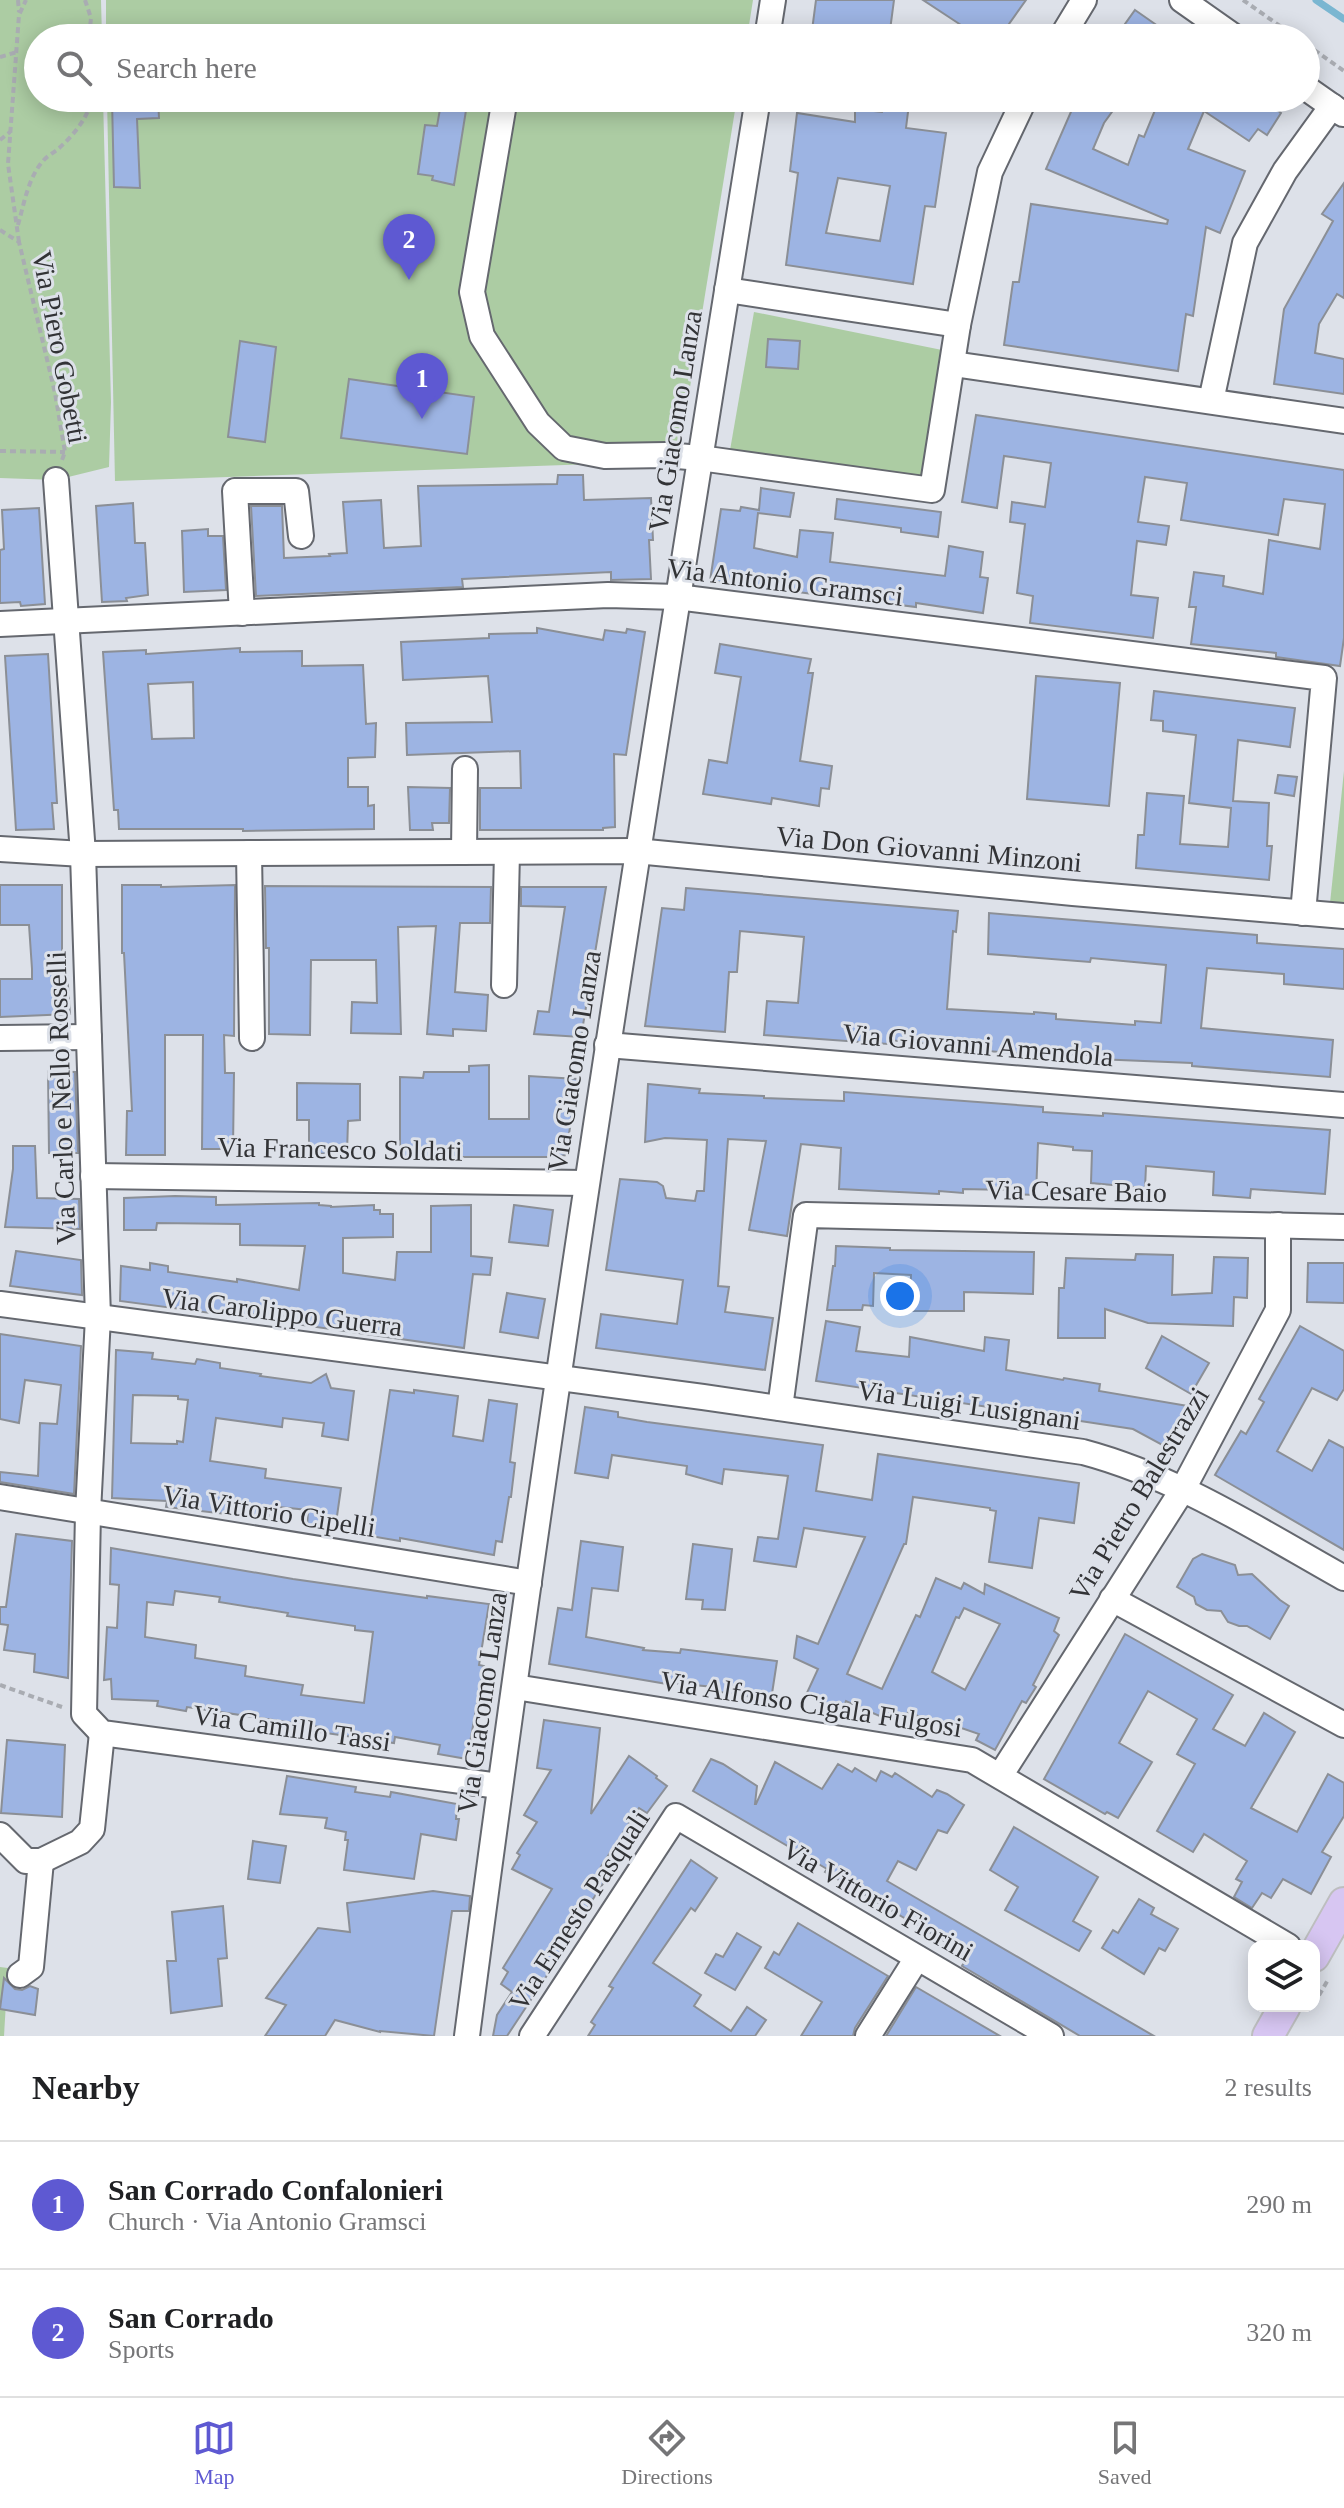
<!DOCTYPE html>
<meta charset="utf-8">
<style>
body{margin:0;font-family:Georgia,serif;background:#f6f6f6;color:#202124}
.controls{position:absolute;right:24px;bottom:24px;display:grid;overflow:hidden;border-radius:16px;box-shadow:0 4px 20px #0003}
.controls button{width:72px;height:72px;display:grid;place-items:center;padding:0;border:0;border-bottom:2px solid #e0e0e0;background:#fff;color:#202124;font:40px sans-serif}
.you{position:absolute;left:900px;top:1296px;width:28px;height:28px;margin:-20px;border:6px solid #fff;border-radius:50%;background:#1a73e8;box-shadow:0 0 0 12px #1a73e833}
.badge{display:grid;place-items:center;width:52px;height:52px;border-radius:50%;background:#5e59d2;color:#fff;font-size:26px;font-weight:700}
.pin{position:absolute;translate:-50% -66px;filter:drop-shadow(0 2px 4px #0008)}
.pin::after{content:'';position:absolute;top:42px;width:28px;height:24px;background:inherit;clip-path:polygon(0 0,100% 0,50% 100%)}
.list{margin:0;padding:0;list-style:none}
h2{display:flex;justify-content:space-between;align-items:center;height:104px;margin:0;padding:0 32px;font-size:34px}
h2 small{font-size:26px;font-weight:400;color:#757577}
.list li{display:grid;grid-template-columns:52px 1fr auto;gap:24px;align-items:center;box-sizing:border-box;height:128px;padding:0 32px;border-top:2px solid #e0e0e0}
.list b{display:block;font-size:30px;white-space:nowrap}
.list p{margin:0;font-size:26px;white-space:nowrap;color:#757577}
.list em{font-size:26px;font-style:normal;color:#757577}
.icon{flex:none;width:44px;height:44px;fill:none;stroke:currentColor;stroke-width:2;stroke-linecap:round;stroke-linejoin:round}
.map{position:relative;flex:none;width:1344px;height:2036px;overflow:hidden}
.search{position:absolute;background:#fff;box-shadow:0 4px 20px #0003;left:24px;right:24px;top:24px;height:88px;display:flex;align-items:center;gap:20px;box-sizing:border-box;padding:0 28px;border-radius:44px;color:#757577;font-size:30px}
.sheet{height:360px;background:#fff}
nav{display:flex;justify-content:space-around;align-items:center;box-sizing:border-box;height:112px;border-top:2px solid #e0e0e0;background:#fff;font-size:22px;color:#757577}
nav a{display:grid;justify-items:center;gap:4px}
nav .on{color:#5e59d2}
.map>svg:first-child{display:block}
.green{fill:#accca3}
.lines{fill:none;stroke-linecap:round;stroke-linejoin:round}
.stream{stroke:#7ab6d1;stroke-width:7}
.building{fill:#9db4e3;stroke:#8b8f96;stroke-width:2;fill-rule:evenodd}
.minor-casing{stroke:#65686f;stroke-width:28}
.major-casing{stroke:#bdbebf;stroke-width:34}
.path{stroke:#a9acb2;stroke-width:4;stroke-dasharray:6 4;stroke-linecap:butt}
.minor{stroke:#fff;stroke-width:24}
.major{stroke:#d7c6f2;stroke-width:30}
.labels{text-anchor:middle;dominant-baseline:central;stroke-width:6;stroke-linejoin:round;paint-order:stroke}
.street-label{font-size:28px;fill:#323336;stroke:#dde1e9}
</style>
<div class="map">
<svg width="1344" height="2036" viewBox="0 0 1344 2036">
<rect width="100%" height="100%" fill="#dde1e9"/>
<g class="green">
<path d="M0 0H101L102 38H38V98H103L111 402 109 467 56 480 0 478Z"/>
<path d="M106 0H753L747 38H106Z"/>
<path d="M107 98H737L678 461 115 481Z"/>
<path d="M754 312 947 351 926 482 729 456Z"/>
<path d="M1344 771V904L1330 903Z"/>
<path d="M0 1967 8 1968 4 2036H0Z"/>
</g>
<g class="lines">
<path class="stream" d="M1316 0 1344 19"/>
</g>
<g class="building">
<path d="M816 0H894L889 38H811Z"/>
<path d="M923 0H1026L999 38H958L964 27Z"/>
<path d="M1135 10 1175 38H1115Z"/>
<path d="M158 98 159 118 137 119 140 188 114 187 112 100Z"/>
<path d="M442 98H468L454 185 432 180 433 176 418 174 425 125 437 126Z"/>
<path d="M1077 98H1122L1104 123 1093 149 1128 165 1139 135 1144 137 1160 98H1261L1281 113 1267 135 1258 129 1249 141 1204 111 1188 149 1245 171 1220 233 1206 227 1193 316 1186 314 1178 371 1004 345 1013 282H1019L1031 204 1167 224 1168 220 1046 169Z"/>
<path d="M885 100 909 104 906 128 946 133 935 207 925 206 913 284 786 265 798 173 790 171 797 113 855 122V109L882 112ZM838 178 890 186 880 241 826 233Z"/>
<path d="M1344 183V298L1337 294 1319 324 1315 353 1344 359V394L1274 384 1284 309 1333 221 1322 214Z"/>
<path d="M768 339 800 341 798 369 766 367Z"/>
<path d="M240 341 276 347 265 442 228 437Z"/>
<path d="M349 379 474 397 467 454 341 438Z"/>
<path d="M976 415 1344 470V638L1340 666 1276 657V653L1191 644 1196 607H1189L1194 572 1224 576 1223 586 1263 594 1269 540 1320 549 1325 504 1284 499 1278 535 1181 520 1187 483 1145 477 1138 522 1169 526 1166 545 1137 541 1131 595 1158 598 1153 638 1030 623 1033 596 1017 593 1025 524 1010 522 1012 502 1045 507 1051 463 1004 456 997 508 962 502Z"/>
<path d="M558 475H583L584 500 651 498 653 540H649L651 579 611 580V572L462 579 463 587 256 596 251 506H282L284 558 330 556 329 554 347 553 343 502 381 500 384 548 421 546 418 486 557 484Z"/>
<path d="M761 488 794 493 790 517 758 513 754 548 797 557 800 530 833 533 830 562 945 576 949 546 983 552 980 577 988 578 983 613 916 603V607L710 581 721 509 740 511 741 507 759 510Z"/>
<path d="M837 499 941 512 938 537 901 532V528L835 519Z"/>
<path d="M133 503 135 543H145L148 595 126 598 127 601 102 602 96 506Z"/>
<path d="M39 508 45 604 21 606 20 602 0 603V550L4 549 2 510Z"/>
<path d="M208 529V536H223L226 590 184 592 182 531Z"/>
<path d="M537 628 603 640 605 630 626 633 627 629 645 632 626 755 614 754 615 827 603 828V830H480V788H521L520 751 407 755 406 723 492 722 488 676 403 680 401 642 489 638V634L537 633Z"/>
<path d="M720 644 811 659 808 673H813L800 761 832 766 829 789 821 788 819 806 772 798 771 804 703 794 709 760 727 763 741 677 715 673Z"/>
<path d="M240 648V652L302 651V666L363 665 366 724 376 723 375 757 348 758V787H368V806L374 805V829L243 831V829H119L118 810H114L103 652 146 650V654ZM193 682 194 738 152 739 148 684Z"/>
<path d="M48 654 57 803H52L54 829 16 830 5 656Z"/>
<path d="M1036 676 1120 683 1109 806 1027 799Z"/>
<path d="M1154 691 1295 708 1290 747 1238 740 1233 801 1269 803 1267 846H1272L1269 880 1136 868 1138 835H1144L1147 793 1184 796 1180 844 1228 847 1231 808 1189 803 1196 735 1163 731V721L1151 720Z"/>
<path d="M1278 775 1297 777 1294 796 1275 793Z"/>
<path d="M408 787 450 788 449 823H432L433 830H410Z"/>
<path d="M0 885H62V972H67L70 1014 0 1017V979H32V969L29 925H0Z"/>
<path d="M122 885H161V887L235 885 234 1036 224 1035 225 1073H234L233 1149H202L203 1035H165V1155H126L127 1111H132L124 953H122Z"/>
<path d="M265 886 491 887 490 923H460L455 992 488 995 486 1031 453 1029V1036L427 1034 436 926 398 927 401 1034 351 1033 352 1002 377 1003 376 960H311L310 1035 269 1034V948H266Z"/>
<path d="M521 887H606L581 1037 534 1034 538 1011 549 1012 565 907 521 906Z"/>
<path d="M686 888 958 911 956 932 953 931 947 1009 1034 1014V1012L1056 1014V1019L1135 1025V1021L1161 1023 1166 965 1091 958 1090 962 988 954 989 913 1257 935V943L1344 949V989L1284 984V974L1207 968 1201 1028 1333 1040 1330 1077 1192 1066V1063L1096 1059V1055L1054 1054V1056L945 1048 944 1045 888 1040V1044L764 1035 767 1001 798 1003 804 937 740 931 737 972H729L725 1032 645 1026 662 908 684 910Z"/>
<path d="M489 1065V1119H529V1076L577 1079 566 1155 553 1157H400V1077L423 1078 424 1072H469V1066Z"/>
<path d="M48 1071 75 1072 78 1153H49Z"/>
<path d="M297 1083 360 1084V1120L348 1121 347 1153 309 1154V1120H297Z"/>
<path d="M648 1084 700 1089 699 1093 764 1096V1098L844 1101V1092L1043 1107V1112L1103 1116V1113L1330 1130 1325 1194 1251 1189 1250 1198 1213 1195 1214 1172 1146 1166 1145 1188 1091 1183 1092 1151 1073 1150V1147L1038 1143 1036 1195 1008 1194V1190L963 1189V1193L939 1191V1194L839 1189 841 1148 801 1144 787 1236 749 1230 766 1141 728 1139 718 1286 729 1287 725 1312 773 1318 765 1370 596 1348 601 1314 677 1324 683 1280 606 1270 620 1179 657 1182 663 1186 666 1198 695 1201 697 1191H704L707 1140 665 1138 645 1142Z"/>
<path d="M13 1146H35L37 1198 79 1199 80 1229 5 1227 13 1169Z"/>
<path d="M175 1196 216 1197V1205L319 1203V1205L331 1206V1207L374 1205V1210H380V1214H393V1237L343 1238V1273L395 1280 397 1252H431V1206L471 1205V1256L492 1258 490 1275 473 1274 464 1348 295 1324V1317L249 1314 248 1318 120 1301 121 1266 150 1270V1263L168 1266V1272L237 1282V1279L299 1290 305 1246 240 1245V1224L157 1223 156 1230H124V1198Z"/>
<path d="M514 1205 553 1210 548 1246 509 1242Z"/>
<path d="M836 1246 890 1248V1250L1034 1252 1033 1294 964 1292V1311H910L911 1275 874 1273 873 1306 863 1305 862 1310H827L833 1266H835Z"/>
<path d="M16 1251 81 1260 82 1295 10 1286Z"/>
<path d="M1136 1254 1173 1255 1172 1295 1212 1293 1214 1257 1248 1258 1247 1298 1234 1297 1233 1326 1148 1323 1105 1309V1338H1058L1059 1288H1064L1066 1258 1135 1260Z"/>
<path d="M1308 1263H1344V1303L1307 1302Z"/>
<path d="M507 1293 545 1299 538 1338 500 1332Z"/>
<path d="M826 1321 860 1327 856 1351 909 1357 910 1337 984 1351 985 1337 1009 1340 1006 1370 1063 1380 1064 1378 1100 1384 1099 1391 1188 1406 1166 1447 1133 1429 816 1381Z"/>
<path d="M1300 1326 1344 1351V1389L1337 1400 1312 1388 1277 1451 1312 1471 1329 1440 1344 1448V1550L1215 1475 1241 1431 1246 1434 1264 1402 1259 1399Z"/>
<path d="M0 1334 81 1346 74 1494 0 1482V1472L38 1476 40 1423 57 1424 61 1385 25 1380 19 1423 0 1419Z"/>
<path d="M1162 1336 1209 1363 1191 1394 1146 1368Z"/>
<path d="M116 1350 153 1353 152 1359 195 1364 197 1359 220 1363V1368L261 1374 260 1376 311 1383 326 1374 331 1388 354 1391 348 1440 322 1436 324 1423 283 1418 282 1427 216 1418 210 1461 266 1469 265 1478 341 1488 335 1530 307 1527 308 1510 269 1506 268 1519 166 1507 167 1501 112 1498ZM133 1395 178 1396V1399L188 1400 183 1442 177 1441V1444L131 1443Z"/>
<path d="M390 1390 414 1393V1390L458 1396 453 1436 483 1441 489 1400 517 1404 510 1462 515 1463 511 1497H509L502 1542 496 1541 494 1555 400 1538V1541L370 1536 369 1531Z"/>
<path d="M585 1407 618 1412V1417L647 1422 823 1445 816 1491 872 1500 878 1454 1079 1483 1074 1523 1039 1518 1032 1568 989 1562 996 1511 990 1510V1508L913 1497 906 1544H904L847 1674 882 1689 916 1615 920 1617 936 1578 961 1589 964 1583 984 1594 985 1584 1059 1618 1054 1631 1059 1635 1033 1685 1036 1687 1026 1703 1022 1701 995 1750 976 1740 979 1734 938 1720 936 1723 908 1712 903 1722 886 1714 884 1718 846 1701 842 1711 806 1695 818 1669 794 1658 797 1636 818 1644 865 1537 804 1528 796 1567 754 1561 758 1537 778 1539 788 1476 724 1469 722 1484 686 1474 687 1466 612 1455 608 1478 575 1473ZM964 1608 1000 1624 965 1690 932 1672 956 1617 959 1618Z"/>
<path d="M16 1534 72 1541 68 1678 34 1672 35 1654 4 1650 8 1625 0 1624V1607H6Z"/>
<path d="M581 1541 623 1547 618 1591 592 1588 586 1637 644 1648 643 1650 680 1653 681 1649 777 1661 771 1700 714 1691V1687L673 1683V1685L549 1664 558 1608 572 1610Z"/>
<path d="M693 1544 732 1549 725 1610 702 1609 703 1600 686 1599Z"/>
<path d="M111 1548 293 1579 427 1598V1596L489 1604 479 1665 484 1666 467 1759 438 1754 440 1745 395 1737 394 1743 319 1732 320 1727 187 1707 186 1711 157 1706 158 1701 112 1699 111 1679 104 1680 107 1627 117 1628 119 1585 110 1584ZM175 1591 220 1597 219 1602 288 1613 287 1616 355 1626V1630L373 1632 364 1703 301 1695 303 1685 245 1676 246 1666 195 1658 196 1645 145 1637 147 1602 173 1605Z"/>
<path d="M1202 1554 1235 1565 1238 1575 1252 1574 1280 1600 1289 1606 1270 1639 1247 1626H1239L1228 1622 1221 1611 1207 1610 1196 1604 1194 1597 1177 1587 1193 1559Z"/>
<path d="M1125 1634 1233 1695 1213 1729 1245 1746 1264 1713 1295 1732 1251 1808 1297 1832 1328 1774 1344 1783V1816L1322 1852 1331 1857 1311 1894 1283 1879 1271 1898 1262 1893 1252 1908 1234 1897 1242 1882 1236 1879 1247 1861 1204 1834 1193 1852 1157 1831 1195 1764 1177 1754 1197 1719 1148 1691 1119 1743 1152 1762 1118 1818 1107 1812 1105 1814 1044 1779Z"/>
<path d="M544 1720 600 1728 591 1814 629 1756 657 1776 656 1778 667 1786 647 1813 639 1808 597 1873 606 1879 569 1936 571 1939 507 2036H493L497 2015 512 1992 501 1984 508 1972 503 1968 552 1889 512 1869 520 1855 517 1853 537 1822 524 1815 551 1770 537 1768Z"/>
<path d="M7 1740 65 1745 62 1817 1 1813Z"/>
<path d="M711 1759 723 1764 757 1786 755 1804H756L775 1762 822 1789 838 1764 852 1772 855 1768 876 1781 881 1771 892 1777 895 1773 932 1797 937 1790 947 1794 964 1805 947 1833 938 1830 916 1870 898 1861 887 1881 1154 2036H1080L962 1966 968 1955 825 1872 827 1869 693 1791Z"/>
<path d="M287 1776 356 1787 355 1792 390 1797 391 1792 457 1804 456 1819H459L456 1840 421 1834 414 1879 344 1870 348 1840H345L346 1832 325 1828 327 1818 280 1814Z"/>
<path d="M1014 1827 1098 1877 1073 1921 1091 1931 1079 1951 1005 1910 1018 1887 990 1870Z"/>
<path d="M253 1841 286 1846 280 1883 248 1879Z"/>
<path d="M691 1860 717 1878 695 1911 691 1908 653 1963 701 1995 694 2006 731 2031 747 2007 766 2020 755 2036H588L595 2025 591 2022 613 1988 609 1986Z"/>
<path d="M433 1891 470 1896 469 1911H452L434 2036 380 2031V2032L335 2020 325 2036H265L286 2005 266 1998 318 1928 350 1932 347 1903Z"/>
<path d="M1139 1899 1154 1908 1151 1914 1178 1929 1165 1951 1159 1948 1144 1974 1102 1948 1113 1930 1118 1933Z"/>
<path d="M223 1906 227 1958 218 1959 222 2006 171 2013 167 1961H176L172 1912Z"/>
<path d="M798 1923 888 1976 855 2028 853 2036H801L822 2002 765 1968 774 1952 779 1955Z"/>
<path d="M737 1933 761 1947 735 1990 705 1973 716 1954 723 1957Z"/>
<path d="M4 1978 15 1989 22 1990 30 1986 38 1989 35 2015 0 2009Z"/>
<path d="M916 1987 1000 2036H886Z"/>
</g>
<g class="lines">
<defs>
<g id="minor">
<path d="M1182 0 1236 38"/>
<path d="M767 38 773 0"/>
<path d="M1061 38 1084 0"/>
<path d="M1306 88 1343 114"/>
<path d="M505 98 472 292 482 336 538 423 564 448 605 456 666 455 700 458 932 490 958 325 990 172 1025 98"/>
<path d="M727 290 958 325"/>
<path d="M953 364 1344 421"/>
<path d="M1211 401 1245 243 1285 171 1332 106"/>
<path d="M56 480 83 854 98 1317 88 1512 84 1714 102 1733 499 1786"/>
<path d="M242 613 235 491H296L301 536"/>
<path d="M0 624 608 595 677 597 1324 678 1303 913"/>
<path d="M0 849 83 854 636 851 1073 893 1344 916"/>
<path d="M464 852 465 769"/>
<path d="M249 853 252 1038"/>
<path d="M504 985 507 852"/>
<path d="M0 1038 89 1037"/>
<path d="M607 1045 1344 1105"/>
<path d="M93 1176 586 1183"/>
<path d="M0 1304 703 1397 1083 1452C1177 1477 1260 1531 1344 1578"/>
<path d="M780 1408 806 1215 1344 1227"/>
<path d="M0 1497 529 1583"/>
<path d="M1112 1599 1344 1725"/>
<path d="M515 1687 972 1760 1288 1946"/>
<path d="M1000 1776 1183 1489 1278 1310V1225"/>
<path d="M0 1835 26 1861H41L80 1842 92 1829 102 1733"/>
<path d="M20 1975 31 1967 41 1861"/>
<path d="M467 2036C551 1388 654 743 758 98"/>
<path d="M532 2036 676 1816 1051 2036"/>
<path d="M868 2036 917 1958"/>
</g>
<g id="major">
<path d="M1314 1956 1344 1903"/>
<path d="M1268 2036 1285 2006"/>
</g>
</defs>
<use href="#minor" class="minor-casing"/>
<use href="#major" class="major-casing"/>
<g class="path">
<path d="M18 0 19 12"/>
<path d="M85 0 91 18 89 38"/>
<path d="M1243 0 1297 38"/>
<path d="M1306 44 1344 71"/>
<path d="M0 57 17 52"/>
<path d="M0 140 10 132"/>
<path d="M18 225C24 204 28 178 43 161 47 156 53 153 58 149 72 137 89 117 92 98"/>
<path d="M0 230 19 242 55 393 65 452 62 460"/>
<path d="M19 242 8 164 19 15 26 0"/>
<path d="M0 451 65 452"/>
<path d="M0 1685 62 1707"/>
<path d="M1314 2004 1329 1978"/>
</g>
<use href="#minor" class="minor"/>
<use href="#major" class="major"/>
</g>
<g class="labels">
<g class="street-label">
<text transform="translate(60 347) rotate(79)">Via Piero Gobetti</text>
<text transform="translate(675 421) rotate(-81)">Via Giacomo Lanza</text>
<text transform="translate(785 582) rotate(7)">Via Antonio Gramsci</text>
<text transform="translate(929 849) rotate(5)">Via Don Giovanni Minzoni</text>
<text transform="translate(978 1045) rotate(5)">Via Giovanni Amendola</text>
<text transform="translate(574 1061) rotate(-81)">Via Giacomo Lanza</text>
<text transform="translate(61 1098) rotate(-92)">Via Carlo e Nello Rosselli</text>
<text transform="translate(340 1149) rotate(1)">Via Francesco Soldati</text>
<text transform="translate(1076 1191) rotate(1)">Via Cesare Baio</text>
<text transform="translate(282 1312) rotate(7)">Via Carolippo Guerra</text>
<text transform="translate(969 1405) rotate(8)">Via Luigi Lusignani</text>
<text transform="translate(1139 1494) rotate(-59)">Via Pietro Balestrazzi</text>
<text transform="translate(269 1511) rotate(9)">Via Vittorio Cipelli</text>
<text transform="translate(482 1703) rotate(-82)">Via Giacomo Lanza</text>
<text transform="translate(811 1704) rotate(9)">Via Alfonso Cigala Fulgosi</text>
<text transform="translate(292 1728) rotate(8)">Via Camillo Tassi</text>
<text transform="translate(878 1900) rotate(30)">Via Vittorio Fiorini</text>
<text transform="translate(579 1910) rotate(-57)">Via Ernesto Pasquali</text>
</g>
</g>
</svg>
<div class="controls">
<button><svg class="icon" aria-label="layers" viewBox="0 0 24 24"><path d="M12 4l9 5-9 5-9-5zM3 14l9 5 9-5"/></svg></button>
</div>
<div class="you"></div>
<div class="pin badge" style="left:422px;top:419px">1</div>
<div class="pin badge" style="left:409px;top:280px">2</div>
<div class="search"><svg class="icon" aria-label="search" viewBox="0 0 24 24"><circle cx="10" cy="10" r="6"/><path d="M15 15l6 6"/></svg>Search here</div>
</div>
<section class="sheet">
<h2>Nearby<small>2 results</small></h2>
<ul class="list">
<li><span class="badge">1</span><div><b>San Corrado Confalonieri</b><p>Church · Via Antonio Gramsci</p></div><em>290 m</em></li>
<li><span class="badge">2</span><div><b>San Corrado</b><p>Sports</p></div><em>320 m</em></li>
</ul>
</section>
<nav>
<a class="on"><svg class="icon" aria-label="map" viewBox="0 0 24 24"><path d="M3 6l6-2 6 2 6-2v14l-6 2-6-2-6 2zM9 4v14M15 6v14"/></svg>Map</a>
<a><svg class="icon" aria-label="directions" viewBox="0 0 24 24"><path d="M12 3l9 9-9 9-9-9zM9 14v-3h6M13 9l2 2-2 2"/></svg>Directions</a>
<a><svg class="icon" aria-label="saved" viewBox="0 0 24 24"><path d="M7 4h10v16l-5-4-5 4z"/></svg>Saved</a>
</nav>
